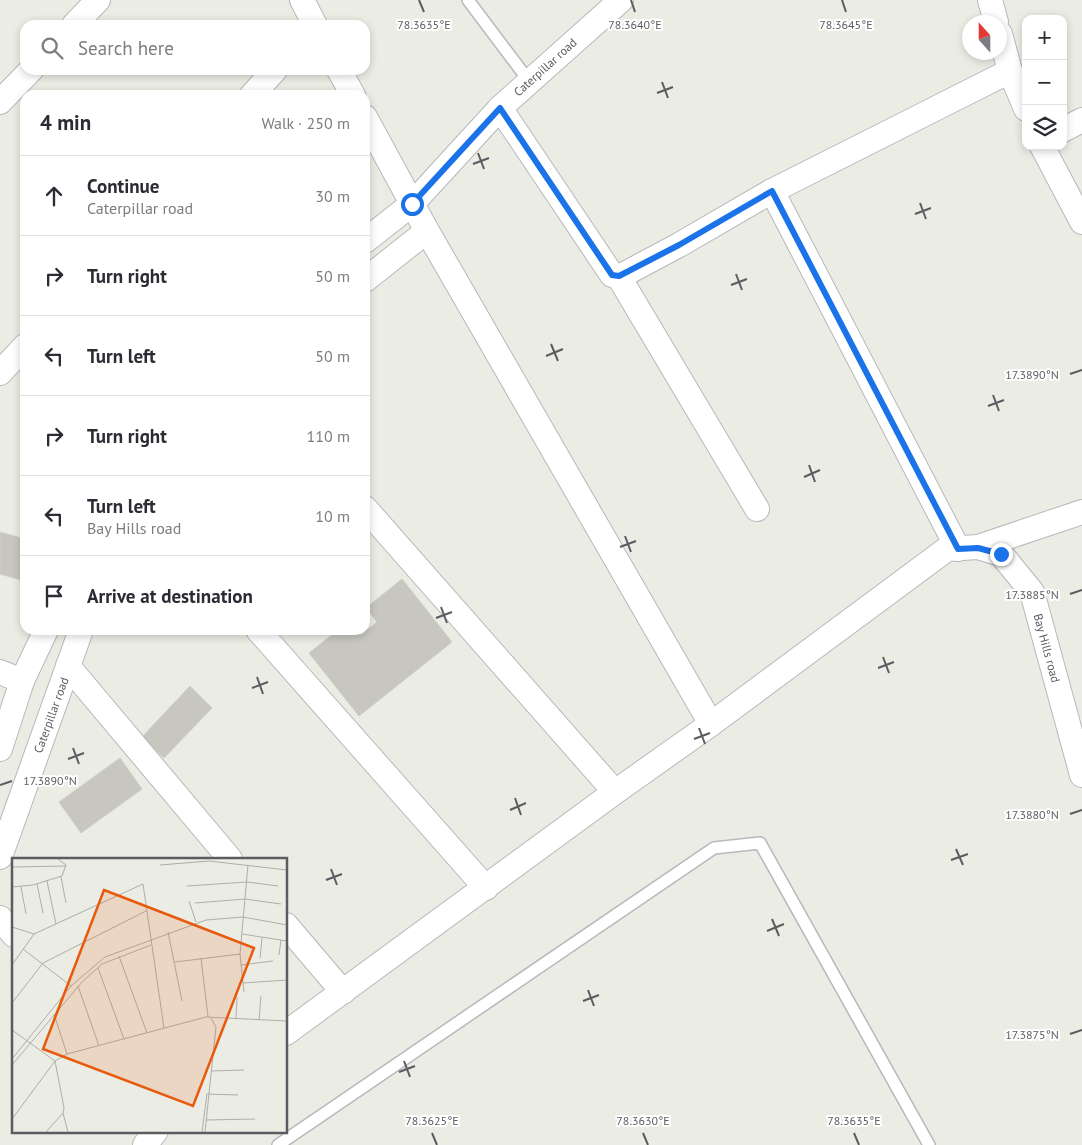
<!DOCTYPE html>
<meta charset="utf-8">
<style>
body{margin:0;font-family:"PT Sans",sans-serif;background:#f7f7f7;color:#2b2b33}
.controls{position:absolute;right:15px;top:15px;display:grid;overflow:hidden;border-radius:10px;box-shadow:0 2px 8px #0003}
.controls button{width:45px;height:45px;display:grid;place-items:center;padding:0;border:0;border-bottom:1px solid #e1e1e2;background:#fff;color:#2b2b33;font:25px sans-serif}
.compass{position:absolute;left:962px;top:15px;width:45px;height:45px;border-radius:50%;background:#fff;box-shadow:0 2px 8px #0003;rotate:339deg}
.stop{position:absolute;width:15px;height:15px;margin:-11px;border:4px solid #1a73e8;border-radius:50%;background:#fff}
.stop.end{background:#1a73e8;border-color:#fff;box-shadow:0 1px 5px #0008}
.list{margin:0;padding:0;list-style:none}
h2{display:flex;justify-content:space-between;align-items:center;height:65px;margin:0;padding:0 20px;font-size:21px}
h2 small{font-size:16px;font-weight:400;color:#7c7c81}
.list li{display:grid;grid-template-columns:32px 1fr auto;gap:15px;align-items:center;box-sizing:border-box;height:80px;padding:0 20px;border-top:1px solid #e1e1e2}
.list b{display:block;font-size:19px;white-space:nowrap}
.list p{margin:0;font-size:16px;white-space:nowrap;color:#7c7c81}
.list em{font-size:16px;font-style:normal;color:#7c7c81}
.icon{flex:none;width:28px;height:28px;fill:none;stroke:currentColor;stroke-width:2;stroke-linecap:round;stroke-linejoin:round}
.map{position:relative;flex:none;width:1082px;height:1145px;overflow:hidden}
.search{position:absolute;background:#fff;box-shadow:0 2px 8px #0003;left:20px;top:20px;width:350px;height:55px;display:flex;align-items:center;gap:12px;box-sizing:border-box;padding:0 18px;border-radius:15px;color:#7c7c81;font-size:19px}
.panel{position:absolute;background:#fff;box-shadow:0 2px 8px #0003;left:20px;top:90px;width:350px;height:545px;border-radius:15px}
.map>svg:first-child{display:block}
.building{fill:#c7c6bf;stroke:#d0cfc2}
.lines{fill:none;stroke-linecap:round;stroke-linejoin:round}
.service-casing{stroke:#b8b8bd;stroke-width:14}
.minor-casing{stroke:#b8b8bd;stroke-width:26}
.service{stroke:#fff;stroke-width:11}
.minor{stroke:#fff;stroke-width:24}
.route{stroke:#1a73e8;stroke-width:6}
.ticks{fill:none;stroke:#5b5c61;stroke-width:2}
.labels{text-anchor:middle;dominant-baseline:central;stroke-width:4;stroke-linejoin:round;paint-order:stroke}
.street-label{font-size:12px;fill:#5b5c61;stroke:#fff}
.inset-road{fill:none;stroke:#adaeab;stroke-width:1}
.view{fill:#e8590c;fill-opacity:0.15;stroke:#e8590c;stroke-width:2.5}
.inset-edge{fill:none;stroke:#5b5c61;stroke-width:2.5}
.ticks-label{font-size:12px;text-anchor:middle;fill:#5b5c61;stroke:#fff;stroke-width:4;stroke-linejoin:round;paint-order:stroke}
</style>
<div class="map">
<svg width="1082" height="1145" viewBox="0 0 1082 1145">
<rect width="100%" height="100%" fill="#ebece3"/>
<g class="building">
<path d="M0 532 25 539V581L0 574Z"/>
<path d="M402 579 452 642 359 716 309 653 338 630H357L361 635 377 622 366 608Z"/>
<path d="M190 686 212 708 164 758 142 737Z"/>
<path d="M120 758 142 789 81 833 59 802Z"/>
</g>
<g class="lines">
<defs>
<g id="service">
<path d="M468 0 529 81"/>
<path d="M278 1145 714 848 760 843 929 1145"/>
</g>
<g id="minor">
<path d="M302 0 315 25"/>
<path d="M990 0 996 22"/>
<path d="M74 25 98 0"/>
<path d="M1000 34 1010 71 1026 109"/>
<path d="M339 70 353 95"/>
<path d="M252 95 275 70"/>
<path d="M0 102 31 70"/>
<path d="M500 108 612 275 619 277 757 509"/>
<path d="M365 117 427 231 711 724"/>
<path d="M1063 130 1082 120"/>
<path d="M1042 146 1082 222"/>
<path d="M772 191 958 549"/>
<path d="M365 241 412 204 500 108 621 0"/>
<path d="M619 277 679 245 772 191 1010 71"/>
<path d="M365 280 427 231"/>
<path d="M0 373 25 346"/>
<path d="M365 508 615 792"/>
<path d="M978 547 1001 554 1032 592 1082 775"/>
<path d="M258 630 486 888"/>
<path d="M68 666 230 859"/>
<path d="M0 672 22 681"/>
<path d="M0 749 22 681 46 630"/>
<path d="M0 857 81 630"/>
<path d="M0 918 14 935"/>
<path d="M286 925 343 992"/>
<path d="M286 1033 615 792 711 724 947 549 978 547 1082 512"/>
<path d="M145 1145 156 1131"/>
</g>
</defs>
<use href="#service" class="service-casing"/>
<use href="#minor" class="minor-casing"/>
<use href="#service" class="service"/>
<use href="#minor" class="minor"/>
</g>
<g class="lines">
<path class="route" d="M412 204 500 108 612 275 619 276 679 245 772 191 958 549 978 548 1001 554"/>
</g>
<path class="ticks" d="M419 0 424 12M631 0 635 12M842 0 846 12M662 82 668 98M657 93 673 87M478 153 484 169M473 164 489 158M920 203 926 219M915 214 931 208M736 274 742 290M731 285 747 279M551 344 558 361M546 356 563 349M1070 374 1082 370M993 395 999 411M988 406 1004 400M809 465 815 482M804 477 820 470M625 536 631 552M620 547 636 541M1070 594 1082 590M441 607 447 623M436 618 452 612M883 657 889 673M878 668 894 662M257 677 263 694M252 688 268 682M699 728 705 744M694 739 710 733M73 748 79 764M68 759 84 753M0 785 12 781M515 798 521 815M510 810 526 803M1070 814 1082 810M956 849 963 865M951 860 968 854M331 869 337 885M326 880 342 874M772 919 779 936M767 931 784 924M588 990 594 1006M583 1001 599 995M1070 1034 1082 1030M404 1061 410 1077M399 1072 415 1066M432 1133 437 1145M643 1133 648 1145M854 1133 859 1145"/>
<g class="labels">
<g class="street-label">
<text transform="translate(545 67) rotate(-42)">Caterpillar road</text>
<text transform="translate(1047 648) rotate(75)">Bay Hills road</text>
<text transform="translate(51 715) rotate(-70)">Caterpillar road</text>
</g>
</g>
<g transform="translate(12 858)">
<rect width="275" height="275" fill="#ebece3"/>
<path class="inset-road" d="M148 7 197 3 275 12M0 9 54 8M49 19 54 45M35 23 44 66M25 26 31 55M175 28 235 24 266 28M0 29 21 27 50 18 54 7 46 1M9 29 14 56M177 43 184 64M183 45 233 41 269 46M0 69 22 76M156 74 170 143M230 76 275 83M11 91 59 128M267 97 269 82M107 98 135 175M189 100 196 159M248 100 250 80M163 104 228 96M0 107 22 76 131 26 152 170M229 107 261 103M86 110 112 181M231 125 275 122M66 128 87 188M232 134 228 96 236 7M0 145 31 105 134 53M42 156 55 196M224 161 225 139M247 162 249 138M0 172 43 203 52 250 51 255 34 274M0 201 59 128 93 99 194 62 231 59 275 67M0 207 70 124 90 106 139 87M199 213 232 212M195 236 226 237M51 255 56 274M0 261 43 203 55 196 194 159 275 163M194 262 243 261M190 274 195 236M193 274 204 169 199 160"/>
<path class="view" d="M92 32 242 90 181 248 31 191Z"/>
<rect width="275" height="275" class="inset-edge"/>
</g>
<g class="ticks-label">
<text x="424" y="29">78.3635°E</text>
<text x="635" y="29">78.3640°E</text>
<text x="846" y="29">78.3645°E</text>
<text x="1032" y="379">17.3890°N</text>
<text x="1032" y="599">17.3885°N</text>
<text x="50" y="785">17.3890°N</text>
<text x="1032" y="819">17.3880°N</text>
<text x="1032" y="1039">17.3875°N</text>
<text x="432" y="1125">78.3625°E</text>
<text x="643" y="1125">78.3630°E</text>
<text x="854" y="1125">78.3635°E</text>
</g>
</svg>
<div class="controls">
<button>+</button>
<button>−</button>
<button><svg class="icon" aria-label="layers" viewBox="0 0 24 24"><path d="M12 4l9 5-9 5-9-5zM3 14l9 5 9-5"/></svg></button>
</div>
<svg class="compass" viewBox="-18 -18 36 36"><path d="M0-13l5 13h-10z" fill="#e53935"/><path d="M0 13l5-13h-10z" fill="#7c7c81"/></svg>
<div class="stop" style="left:412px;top:204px"></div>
<div class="stop end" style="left:1001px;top:554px"></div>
<div class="search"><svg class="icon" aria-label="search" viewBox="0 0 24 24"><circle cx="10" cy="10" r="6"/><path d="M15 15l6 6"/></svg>Search here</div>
<section class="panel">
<h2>4 min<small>Walk · 250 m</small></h2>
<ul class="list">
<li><svg class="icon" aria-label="ahead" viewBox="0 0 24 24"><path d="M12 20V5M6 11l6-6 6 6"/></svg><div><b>Continue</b><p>Caterpillar road</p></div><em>30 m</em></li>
<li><svg class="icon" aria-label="right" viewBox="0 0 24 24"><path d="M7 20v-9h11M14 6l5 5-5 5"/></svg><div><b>Turn right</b></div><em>50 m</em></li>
<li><svg class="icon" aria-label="left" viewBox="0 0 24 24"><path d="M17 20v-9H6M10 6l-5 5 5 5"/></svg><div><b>Turn left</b></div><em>50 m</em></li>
<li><svg class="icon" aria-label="right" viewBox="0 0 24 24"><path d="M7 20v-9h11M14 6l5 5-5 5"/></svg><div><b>Turn right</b></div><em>110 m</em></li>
<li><svg class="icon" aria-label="left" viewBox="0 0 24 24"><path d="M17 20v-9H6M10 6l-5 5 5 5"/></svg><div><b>Turn left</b><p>Bay Hills road</p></div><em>10 m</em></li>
<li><svg class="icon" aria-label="arrive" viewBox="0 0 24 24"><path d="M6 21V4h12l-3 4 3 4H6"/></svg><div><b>Arrive at destination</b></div></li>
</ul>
</section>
</div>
